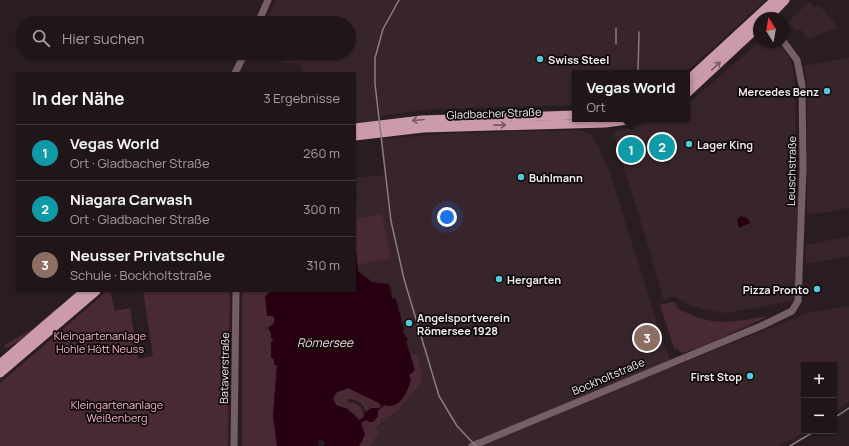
<!DOCTYPE html>
<html lang="de">
<meta charset="utf-8">
<style>
body{margin:0;font-family:Manrope,sans-serif;background:#281f22;color:#f1f3f6}
.controls{position:absolute;right:12px;bottom:12px;display:grid;overflow:hidden;border-radius:0px;box-shadow:0 1px 3px #0004}
.controls button{width:36px;height:36px;display:grid;place-items:center;padding:0;border:0;border-bottom:1px solid #3d3538;background:#201619;color:#f1f3f6;font:20px sans-serif}
.compass{position:absolute;left:753px;top:12px;width:36px;height:36px;border-radius:50%;background:#201619;box-shadow:0 1px 3px #0004;rotate:349deg}
.you{position:absolute;left:447px;top:217px;width:14px;height:14px;margin:-10px;border:3px solid #fff;border-radius:50%;background:#1a73e8;box-shadow:0 0 0 6px #1a73e833}
.badge{display:grid;place-items:center;width:26px;height:26px;border-radius:50%;background:#2563eb;color:#fff;font-size:13px;font-weight:700}
.pin{position:absolute;translate:-50% -50%;border:2px solid #fff;box-shadow:0 1px 4px #0006}
.popup{position:absolute;left:572px;top:70px;width:118px;height:52px;box-sizing:border-box;display:grid;place-content:center;border-radius:0px;background:#201619;filter:drop-shadow(0 1px 3px #0005);font-size:13px;white-space:nowrap;color:#a29fa2}
.popup b{font-size:15px;color:#f1f3f6}
.popup::after{content:'';position:absolute;left:50%;top:100%;margin-left:-8px;border:8px solid transparent;border-top-color:#201619}
.list{margin:0;padding:0;list-style:none}
h2{display:flex;justify-content:space-between;align-items:center;height:52px;margin:0;padding:0 16px;font-size:17px}
h2 small{font-size:13px;font-weight:400;color:#a29fa2}
.list li{display:grid;grid-template-columns:26px 1fr auto;gap:12px;align-items:center;box-sizing:border-box;height:56px;padding:0 16px;border-top:1px solid #3d3538}
.list b{display:block;font-size:15px;white-space:nowrap}
.list p{margin:0;font-size:13px;white-space:nowrap;color:#a29fa2}
.list em{font-size:13px;font-style:normal;color:#a29fa2}
.icon{flex:none;width:22px;height:22px;fill:none;stroke:currentColor;stroke-width:2;stroke-linecap:round;stroke-linejoin:round}
.map{position:relative;flex:none;width:849px;height:446px;overflow:hidden}
.search{position:absolute;background:#201619;box-shadow:0 1px 3px #0004;left:16px;top:16px;width:340px;height:44px;display:flex;align-items:center;gap:10px;box-sizing:border-box;padding:0 14px;border-radius:22px;color:#a29fa2;font-size:15px}
.panel{position:absolute;background:#201619;box-shadow:0 1px 3px #0004;left:16px;top:72px;width:340px;height:220px;border-radius:0px}
.map>svg:first-child{display:block}
.built{fill:#38252b}
.green{fill:#492933}
.water{fill:#270111;fill-rule:evenodd}
.lines{fill:none;stroke-linecap:round;stroke-linejoin:round}
.minor{stroke:#755e65;stroke-width:7}
.major{stroke:#cb9baa;stroke-width:9}
.rail{stroke:#887d80;stroke-width:1.5}
.oneway{stroke:#765962}
.poi-dot{fill:#53cadc;stroke:#0e090b;stroke-width:1.5}
.labels{text-anchor:middle;dominant-baseline:central;stroke-width:3.5;stroke-linejoin:round;paint-order:stroke}
.poi-label{font-size:11px;font-weight:bold;fill:#f2e9ec;stroke:#0e090b;text-anchor:start}
.street-label{font-size:11px;fill:#f2e9ec;stroke:#0e090b}
.park-label{font-size:11px;fill:#f7b5c9;stroke:#0e090b}
.water-label{font-size:12px;font-style:italic;fill:#f4d2dc;stroke:#0e090b}
</style>
<div class="map">
<svg width="849" height="446" viewBox="0 0 849 446">
<rect width="100%" height="100%" fill="#2a1d21"/>
<g class="built">
<path d="M276 0H766L685 73H575V105L432 109 377 116 378 121 355 125V73H303L301 63H281L284 53H349V23H271L266 21Z"/>
<path d="M809 2 815 8 819 5 834 22 837 28 808 39 800 29 796 31 788 22Z"/>
<path d="M759 42H778L789 57 793 69 795 86 797 197H799L796 289 792 301 726 313 702 309 689 305 675 296 663 299 651 255 614 135 617 131 660 119H687V105Z"/>
<path d="M849 57V208L807 215V84L804 66Z"/>
<path d="M582 130 591 134 598 145 610 173 664 345 673 367 808 313 849 306V402L834 412V365H804V431H806L778 446H370L378 432 376 428 397 411 423 376 417 354 410 355 396 299 392 298V288L372 282 358 271 357 265 391 259 379 214 357 220 356 178 384 175 380 139 456 133Z"/>
<path d="M849 236V256L806 264V245Z"/>
</g>
<g class="green">
<path d="M355 178 357 219 379 214 382 216 391 259 357 265 355 240Z"/>
<path d="M107 291H110L115 311 130 308 138 359 153 356 143 291H230L228 446H0V383Z"/>
<path d="M242 291H271L273 315 275 319C271 329 272 356 277 365L273 416 277 446H242Z"/>
<path d="M671 302 676 303 677 308C713 328 731 322 769 316L708 344 683 353 674 348 660 305Z"/>
<path d="M56 308 57 310 35 330 8 348 3 346 34 328Z"/>
<path d="M417 354 423 376 421 377V383L397 411 376 427 379 432 370 446H359L363 441 360 423 384 405 393 406 403 398 409 375 414 372 410 355Z"/>
<path d="M348 388 379 403 381 405 380 408H371L366 412C365 404 355 398 347 399L348 402 355 403 361 407 364 417 359 420 354 414 336 405 333 398 337 392Z"/>
</g>
<g class="water">
<path d="M741 216 747 218 750 223 739 228 737 220Z"/>
<path d="M355 240 358 271 372 282 389 284 392 298 396 299 404 329 402 330 408 340 406 341 415 370 409 375 411 380C407 393 400 410 384 405L378 411V416L373 422H369L366 420 361 423 365 435 359 446H324L325 442 321 440 318 441 319 446H277L273 416 277 365H274V360L271 357V342L274 340 271 338V333L268 328 273 324 275 319 273 316H267L265 296 271 291H355ZM348 388 379 403 381 405 380 408H371L365 413 364 417 359 420 348 409 336 405 333 398 337 392Z"/>
</g>
<g class="lines">
<g class="minor">
<path d="M258 23 268 0"/>
<path d="M235 73 245 53"/>
<path d="M234 446 236 291"/>
<path d="M472 446 761 326 792 311 798 301 803 168 802 85 797 60 783 41"/>
</g>
<g class="major">
<path d="M768 18 785 0"/>
<path d="M687 81 775 0"/>
<path d="M687 93 759 26"/>
<path d="M355 128 422 120 575 115"/>
<path d="M355 136 423 128 605 123 635 119"/>
<path d="M0 364 85 291"/>
<path d="M0 373 96 291"/>
</g>
<g class="rail">
<path d="M399 0 383 29 375 58V84L391 221 404 279 439 396 457 426 476 446"/>
<path d="M616 28V44"/>
<path d="M638 73 639 32"/>
<path d="M834 418 849 408"/>
<path d="M790 446 815 431"/>
</g>
</g>
<defs><path id="oneway-shaft" d="M-6 0H5M1.5-3L5.5 0L1.5 3" fill="none" stroke-width="1.6" stroke-linecap="round" stroke-linejoin="round"/></defs>
<g class="oneway">
<use href="#oneway-shaft" transform="translate(716 66) rotate(-43)"/>
<use href="#oneway-shaft" transform="translate(418 120) rotate(175)"/>
<use href="#oneway-shaft" transform="translate(500 125) rotate(-1)"/>
</g>
<g class="poi-dot">
<circle cx="540" cy="59" r="4"/>
<circle cx="827" cy="91" r="4"/>
<circle cx="689" cy="144" r="4"/>
<circle cx="521" cy="177" r="4"/>
<circle cx="499" cy="279" r="4"/>
<circle cx="817" cy="289" r="4"/>
<circle cx="409" cy="323" r="4"/>
<circle cx="750" cy="376" r="4"/>
</g>
<g class="labels">
<g class="poi-label">
<text x="548" y="59">Swiss Steel</text>
<text x="819" y="91" text-anchor="end">Mercedes Benz</text>
<text x="697" y="144">Lager King</text>
<text x="529" y="177">Buhlmann</text>
<text x="507" y="279">Hergarten</text>
<text x="809" y="289" text-anchor="end">Pizza Pronto</text>
<text x="417" y="317">Angelsportverein<tspan x="417" dy="13">Römersee 1928</tspan></text>
<text x="742" y="376" text-anchor="end">First Stop</text>
</g>
<g class="street-label">
<text transform="translate(494 113) rotate(-2)">Gladbacher Straße</text>
<text transform="translate(791 171) rotate(-89)">Leuschstraße</text>
<text transform="translate(224 368) rotate(-89)">Bataverstraße</text>
<text transform="translate(608 376) rotate(-23)">Bockholtstraße</text>
</g>
<g class="park-label">
<text x="100" y="335">Kleingartenanlage<tspan x="100" dy="13">Hohle Hött Neuss</tspan></text>
<text x="117" y="404">Kleingartenanlage<tspan x="117" dy="13">Weißenberg</tspan></text>
</g>
<g class="water-label">
<text x="325" y="342">Römersee</text>
</g>
</g>
</svg>
<div class="controls">
<button>+</button>
<button>−</button>
</div>
<svg class="compass" viewBox="-18 -18 36 36"><path d="M0-13l5 13h-10z" fill="#e53935"/><path d="M0 13l5-13h-10z" fill="#a29fa2"/></svg>
<div class="you"></div>
<div class="pin badge" style="left:631px;top:150px;background:#0f9aa8">1</div>
<div class="popup"><b>Vegas World</b>Ort</div>
<div class="pin badge" style="left:662px;top:147px;background:#0f9aa8">2</div>
<div class="pin badge" style="left:647px;top:338px;background:#8d6e63">3</div>
<div class="search"><svg class="icon" aria-label="search" viewBox="0 0 24 24"><circle cx="10" cy="10" r="6"/><path d="M15 15l6 6"/></svg>Hier suchen</div>
<section class="panel">
<h2>In der Nähe<small>3 Ergebnisse</small></h2>
<ul class="list">
<li><span class="badge" style="background:#0f9aa8">1</span><div><b>Vegas World</b><p>Ort · Gladbacher Straße</p></div><em>260 m</em></li>
<li><span class="badge" style="background:#0f9aa8">2</span><div><b>Niagara Carwash</b><p>Ort · Gladbacher Straße</p></div><em>300 m</em></li>
<li><span class="badge" style="background:#8d6e63">3</span><div><b>Neusser Privatschule</b><p>Schule · Bockholtstraße</p></div><em>310 m</em></li>
</ul>
</section>
</div>
